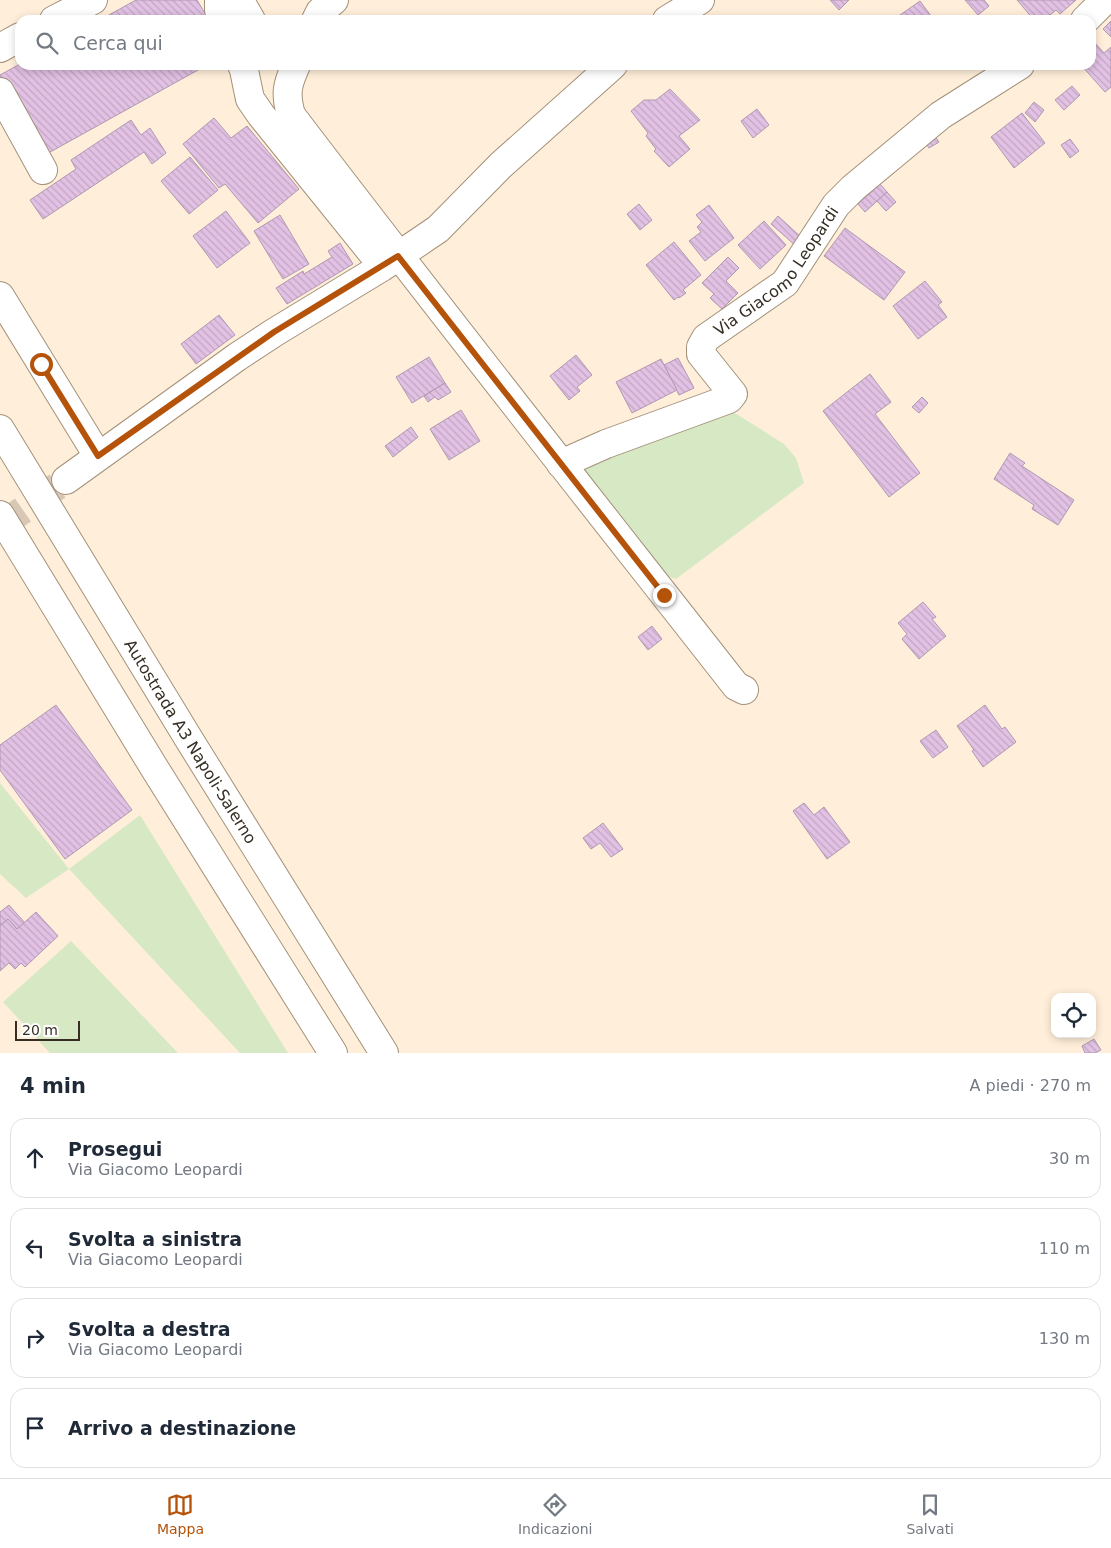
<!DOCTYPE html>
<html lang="it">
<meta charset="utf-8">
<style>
body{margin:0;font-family:"DejaVu Sans",sans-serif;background:#f6f6f7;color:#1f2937}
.controls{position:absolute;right:15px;bottom:15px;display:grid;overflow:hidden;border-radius:10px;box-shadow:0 2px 8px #0003}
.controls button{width:45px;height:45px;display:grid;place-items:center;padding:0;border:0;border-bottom:1px solid #e0e1e3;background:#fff;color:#1f2937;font:25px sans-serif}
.scale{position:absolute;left:15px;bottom:12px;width:65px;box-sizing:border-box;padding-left:5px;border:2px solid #362e24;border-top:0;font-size:14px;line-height:18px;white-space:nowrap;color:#362e24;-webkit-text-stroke:4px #fff;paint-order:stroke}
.stop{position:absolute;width:15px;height:15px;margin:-11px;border:4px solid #b45309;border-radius:50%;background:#fff}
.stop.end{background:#b45309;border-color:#fff;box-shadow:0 1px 5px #0008}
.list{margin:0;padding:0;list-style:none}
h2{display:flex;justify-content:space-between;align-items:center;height:65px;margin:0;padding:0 20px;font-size:21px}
h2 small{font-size:16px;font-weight:400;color:#747a83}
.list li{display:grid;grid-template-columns:32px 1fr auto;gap:15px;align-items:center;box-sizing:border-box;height:80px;margin:0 10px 10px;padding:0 10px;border:1px solid #e0e1e3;border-radius:15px}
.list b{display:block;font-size:19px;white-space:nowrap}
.list p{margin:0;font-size:16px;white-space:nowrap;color:#747a83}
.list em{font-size:16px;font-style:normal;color:#747a83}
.icon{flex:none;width:28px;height:28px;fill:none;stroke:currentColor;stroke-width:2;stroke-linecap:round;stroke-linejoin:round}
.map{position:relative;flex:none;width:1111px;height:1053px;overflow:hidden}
.search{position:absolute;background:#fff;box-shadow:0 2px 8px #0003;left:15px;right:15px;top:15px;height:55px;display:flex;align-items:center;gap:12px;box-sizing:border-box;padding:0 18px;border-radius:15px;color:#747a83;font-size:19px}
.sheet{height:425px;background:#fff}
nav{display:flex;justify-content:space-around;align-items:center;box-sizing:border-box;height:70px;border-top:1px solid #e0e1e3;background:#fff;font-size:14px;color:#747a83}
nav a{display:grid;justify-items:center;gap:2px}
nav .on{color:#b45309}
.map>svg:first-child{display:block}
.grass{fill:#d7e8c5}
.building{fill:url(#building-back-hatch);stroke:#af99b0}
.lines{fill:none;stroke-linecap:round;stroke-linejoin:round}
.minor-tunnel{stroke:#d7c8b6;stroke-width:28;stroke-dasharray:28 14;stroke-linecap:butt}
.minor-casing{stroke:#a39179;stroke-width:30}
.highway-casing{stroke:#a39179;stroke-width:30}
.minor{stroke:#fff;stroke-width:28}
.highway{stroke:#fff;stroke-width:28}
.route{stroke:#b45309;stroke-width:6}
.labels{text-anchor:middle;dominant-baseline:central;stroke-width:4;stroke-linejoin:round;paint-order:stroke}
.street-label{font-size:16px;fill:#362e24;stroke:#fff}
</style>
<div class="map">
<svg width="1111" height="1053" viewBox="0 0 1111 1053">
<defs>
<pattern id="building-back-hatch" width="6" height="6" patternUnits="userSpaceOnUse" patternTransform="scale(1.25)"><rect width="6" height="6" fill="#e2c1e4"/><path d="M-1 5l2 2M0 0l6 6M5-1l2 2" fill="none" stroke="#c2a6c3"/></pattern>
</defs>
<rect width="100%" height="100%" fill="#ffefda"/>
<g class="grass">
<path d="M727 408 784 444 796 458 804 483 676 579 663 575 584 474 585 467Z"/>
<path d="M0 783 69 869 140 815 288 1053H240L69 869 26 898 0 874Z"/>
<path d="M71 941 178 1053H50L3 1002Z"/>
</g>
<g class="building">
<path d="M136 0H197L209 20H100Z"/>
<path d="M830 0H849L839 10Z"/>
<path d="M965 0H984L989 6 978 15Z"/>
<path d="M1017 0H1076L1060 14 1056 10 1044 20H1034Z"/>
<path d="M920 1 934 20H893Z"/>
<path d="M1111 21V37L1103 29Z"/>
<path d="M1094 42 1104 53 1111 47V87L1105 92 1081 65H1091V45Z"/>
<path d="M20 64V65H207L43 156 0 80V75Z"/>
<path d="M1072 86 1080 95 1064 110 1055 100Z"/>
<path d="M670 89 700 120 679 136 690 149 669 167 654 151 656 149 646 136 648 133 631 111 644 100H656Z"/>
<path d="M1034 102 1044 110 1035 122 1025 113Z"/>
<path d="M757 109 769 125 753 138 741 121Z"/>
<path d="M1022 113 1045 143 1014 168 991 137Z"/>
<path d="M214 118 231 138 247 126 299 189 258 223 225 184 219 188 183 144Z"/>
<path d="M131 120 141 135 150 128 166 153 152 164 144 152 43 219 30 200 76 169 71 160Z"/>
<path d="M932 132 939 142 929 148 923 139Z"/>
<path d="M1070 139 1079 151 1070 158 1061 145Z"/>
<path d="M190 157 218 190 189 214 161 181Z"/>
<path d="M880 184 887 192 865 212 858 204Z"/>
<path d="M887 192 896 202 886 211 877 201Z"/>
<path d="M639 204 652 220 640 230 627 214Z"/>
<path d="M709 205 734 238 705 261 689 241 701 232 697 227 702 222 696 215Z"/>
<path d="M226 211 250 243 217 268 193 236Z"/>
<path d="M280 215 309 264 283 279 254 231Z"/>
<path d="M778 216 802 238 796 246 771 224Z"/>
<path d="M764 221 786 245 760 269 738 245Z"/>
<path d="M845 228 905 272 884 300 824 256Z"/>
<path d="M674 242 701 275 683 290 686 293 679 298 678 297 674 300 646 265Z"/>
<path d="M340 243 353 264 287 304 276 288 303 271 304 274 332 257 328 251Z"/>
<path d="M728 257 739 268 726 281 738 293 722 309 710 298 714 294 702 283Z"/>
<path d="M925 281 942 302 938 305 947 317 918 339 893 306Z"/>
<path d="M219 315 235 335 196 364 181 344Z"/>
<path d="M576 355 592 375 577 387 580 391 569 400 550 376Z"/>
<path d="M429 357 445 383 412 403 396 377Z"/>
<path d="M678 358 694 388 679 395 664 365Z"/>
<path d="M661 359 677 390 632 413 616 382Z"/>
<path d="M870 374 891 402 875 414 920 473 889 497 823 411Z"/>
<path d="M445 383 451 392 438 400 435 397 428 402 424 396Z"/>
<path d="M922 397 928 403 919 413 912 407Z"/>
<path d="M461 410 480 441 449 460 430 429Z"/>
<path d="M411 427 418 437 393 457 385 446Z"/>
<path d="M1010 453 1025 463 1022 466 1074 500 1058 525 1032 509 1034 505 994 479Z"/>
<path d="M923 602 936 617 932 619 946 636 919 659 902 639 907 634 898 623Z"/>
<path d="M652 626 662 639 648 650 638 637Z"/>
<path d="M56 705 132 810 65 859 0 770V745Z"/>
<path d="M985 705 1002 729 1005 727 1016 742 983 767 972 751 974 750 957 726Z"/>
<path d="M936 730 948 747 933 758 920 741Z"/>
<path d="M804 803 814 815 824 807 850 842 827 859 793 811Z"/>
<path d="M603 823 623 849 611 857 600 843 591 849 583 838Z"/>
<path d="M9 905 25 923 17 929 8 919 0 926V912Z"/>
<path d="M36 912 58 936 25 967 21 963 15 969 9 963 0 971V926L8 919 17 929Z"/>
<path d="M1094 1039 1101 1050 1095 1053H1085L1082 1046Z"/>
</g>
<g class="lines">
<path class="minor-tunnel" d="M0 526 66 480"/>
<defs>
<g id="minor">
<path d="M219 0V10L223 20"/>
<path d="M238 0 240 1 251 20"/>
<path d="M54 20 93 0"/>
<path d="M316 20 320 12 334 0"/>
<path d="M667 20 700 0"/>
<path d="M1085 20 1105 0"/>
<path d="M0 48 20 37"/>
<path d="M242 65 244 70 250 99 261 115 378 260"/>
<path d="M296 65C287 85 285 93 291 115 437 307 587 496 736 686L744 690"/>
<path d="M0 92 43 170"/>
<path d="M0 296 98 456"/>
<path id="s1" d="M561 464 606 444 729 399 733 394 701 354V347L706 338 785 283 836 205 853 188 941 115 1020 65"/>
<path d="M66 480 237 357 275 332 382 267 438 229 501 165 613 65"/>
</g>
<g id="highway">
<path id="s2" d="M0 429 190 741 384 1053"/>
<path d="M0 515 155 769 333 1053"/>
</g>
</defs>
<use href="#minor" class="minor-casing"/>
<use href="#highway" class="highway-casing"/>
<use href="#minor" class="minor"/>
<use href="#highway" class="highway"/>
</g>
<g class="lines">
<path class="route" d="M41 364 98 456 274 332 398 256 664 595"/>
</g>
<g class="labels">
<g class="street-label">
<text stroke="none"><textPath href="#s1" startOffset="354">Via Giacomo Leopardi</textPath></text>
<text stroke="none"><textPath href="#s2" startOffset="366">Autostrada A3 Napoli-Salerno</textPath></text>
</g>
</g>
</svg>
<div class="controls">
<button><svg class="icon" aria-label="locate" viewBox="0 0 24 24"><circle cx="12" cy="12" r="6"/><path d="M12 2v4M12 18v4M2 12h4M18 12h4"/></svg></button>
</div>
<div class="scale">20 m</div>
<div class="stop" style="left:41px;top:364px"></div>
<div class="stop end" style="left:664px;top:595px"></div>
<div class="search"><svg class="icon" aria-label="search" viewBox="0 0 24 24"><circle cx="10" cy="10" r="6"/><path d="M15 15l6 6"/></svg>Cerca qui</div>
</div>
<section class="sheet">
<h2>4 min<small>A piedi · 270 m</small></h2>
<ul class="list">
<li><svg class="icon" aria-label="ahead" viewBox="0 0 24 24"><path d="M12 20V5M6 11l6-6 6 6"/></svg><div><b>Prosegui</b><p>Via Giacomo Leopardi</p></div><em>30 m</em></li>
<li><svg class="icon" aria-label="left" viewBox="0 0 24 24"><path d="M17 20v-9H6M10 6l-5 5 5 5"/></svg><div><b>Svolta a sinistra</b><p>Via Giacomo Leopardi</p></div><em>110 m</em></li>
<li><svg class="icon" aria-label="right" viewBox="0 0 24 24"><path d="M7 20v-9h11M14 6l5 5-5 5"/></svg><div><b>Svolta a destra</b><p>Via Giacomo Leopardi</p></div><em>130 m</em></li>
<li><svg class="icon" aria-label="arrive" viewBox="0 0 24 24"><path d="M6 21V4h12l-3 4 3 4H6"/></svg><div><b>Arrivo a destinazione</b></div></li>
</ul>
</section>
<nav>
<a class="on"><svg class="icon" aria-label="map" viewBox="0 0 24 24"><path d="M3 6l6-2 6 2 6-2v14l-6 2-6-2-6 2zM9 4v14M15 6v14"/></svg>Mappa</a>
<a><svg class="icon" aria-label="directions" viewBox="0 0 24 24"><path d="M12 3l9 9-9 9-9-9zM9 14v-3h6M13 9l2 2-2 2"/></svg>Indicazioni</a>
<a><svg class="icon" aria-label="saved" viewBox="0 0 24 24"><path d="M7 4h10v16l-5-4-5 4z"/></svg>Salvati</a>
</nav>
